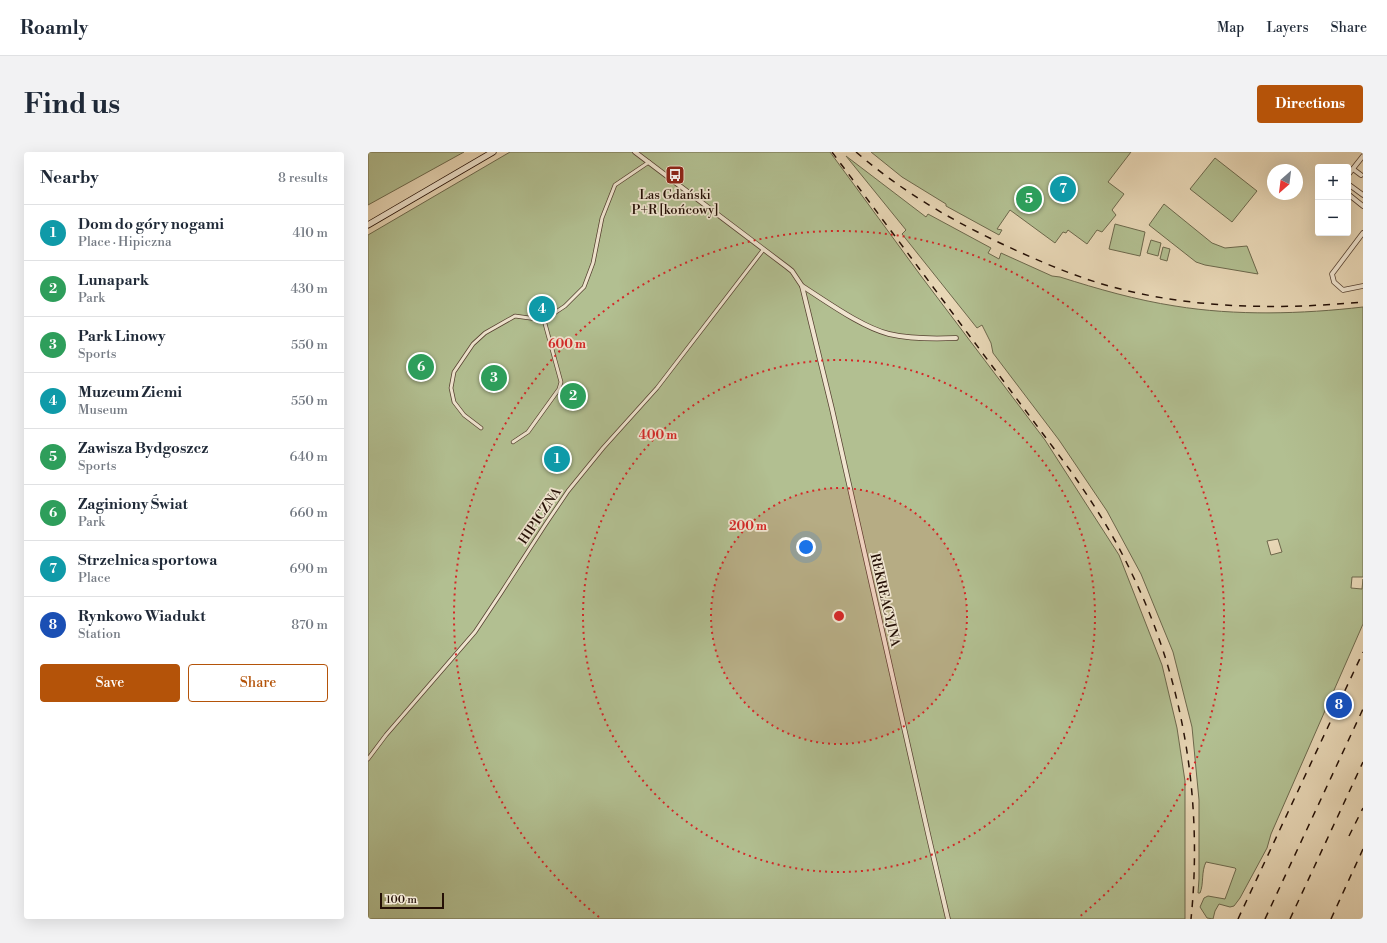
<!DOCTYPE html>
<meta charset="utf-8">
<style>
body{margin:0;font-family:"Libre Bodoni",serif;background:#f2f2f3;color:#1f2937}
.controls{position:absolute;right:12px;top:12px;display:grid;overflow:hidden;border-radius:4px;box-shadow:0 4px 16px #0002}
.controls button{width:36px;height:36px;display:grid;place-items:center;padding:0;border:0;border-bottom:1px solid #e0e1e3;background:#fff;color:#1f2937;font:20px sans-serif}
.compass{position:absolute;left:899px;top:12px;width:36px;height:36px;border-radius:50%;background:#fff;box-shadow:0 4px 16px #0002;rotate:208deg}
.scale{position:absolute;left:12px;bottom:10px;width:64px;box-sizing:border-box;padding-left:4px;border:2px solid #251006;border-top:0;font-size:11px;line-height:14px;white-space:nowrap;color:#251006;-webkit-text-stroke:3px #f0e5d0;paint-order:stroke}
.you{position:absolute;left:438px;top:395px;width:14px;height:14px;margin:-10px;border:3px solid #fff;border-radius:50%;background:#1a73e8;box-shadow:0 0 0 6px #1a73e833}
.badge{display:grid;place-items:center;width:26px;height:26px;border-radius:50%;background:#b45309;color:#fff;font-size:13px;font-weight:700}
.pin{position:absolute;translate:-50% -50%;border:2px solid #fff;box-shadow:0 1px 4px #0006}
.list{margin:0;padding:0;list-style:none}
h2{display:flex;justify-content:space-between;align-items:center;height:52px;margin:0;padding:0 16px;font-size:17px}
h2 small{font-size:13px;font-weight:400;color:#747a83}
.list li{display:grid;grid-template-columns:26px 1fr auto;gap:12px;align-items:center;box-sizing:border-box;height:56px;padding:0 16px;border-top:1px solid #e0e1e3}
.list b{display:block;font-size:15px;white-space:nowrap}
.list p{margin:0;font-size:13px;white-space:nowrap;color:#747a83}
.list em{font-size:13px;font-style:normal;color:#747a83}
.actions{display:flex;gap:8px;padding:12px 16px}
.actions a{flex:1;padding:9px 0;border:1px solid #b45309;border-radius:4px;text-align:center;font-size:14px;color:#b45309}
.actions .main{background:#b45309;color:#fff}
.map{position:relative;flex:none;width:995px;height:767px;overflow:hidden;border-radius:4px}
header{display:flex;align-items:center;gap:24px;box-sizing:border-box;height:56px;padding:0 20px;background:#fff;border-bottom:1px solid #e0e1e3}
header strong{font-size:19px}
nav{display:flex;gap:22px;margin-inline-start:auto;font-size:14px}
.intro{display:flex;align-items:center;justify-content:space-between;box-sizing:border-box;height:96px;padding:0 24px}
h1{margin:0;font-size:28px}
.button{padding:10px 18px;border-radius:4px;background:#b45309;color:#fff;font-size:14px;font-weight:700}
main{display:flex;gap:24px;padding:0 24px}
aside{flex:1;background:#fff;border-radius:4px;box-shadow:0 4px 16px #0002}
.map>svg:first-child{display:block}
.green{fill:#b2bf91;stroke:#6c684c;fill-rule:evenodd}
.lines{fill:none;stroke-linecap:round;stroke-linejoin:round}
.pedestrian-casing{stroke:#564232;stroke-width:4.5}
.minor-casing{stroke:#564232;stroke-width:5.5}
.secondary-casing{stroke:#251006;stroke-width:7}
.pedestrian{stroke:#f0e5d0;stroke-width:3}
.minor{stroke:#f0e5d0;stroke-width:4}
.secondary{stroke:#f0e5d0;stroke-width:5.5}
.rail{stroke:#251006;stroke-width:1.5;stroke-dasharray:7 7;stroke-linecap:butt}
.ring{fill:none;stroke:#d62828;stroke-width:2;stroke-dasharray:2 4}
.labels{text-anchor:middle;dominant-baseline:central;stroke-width:3.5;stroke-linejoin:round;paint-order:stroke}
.poi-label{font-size:13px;fill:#251006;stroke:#f0e5d0}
.street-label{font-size:13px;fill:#251006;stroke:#f0e5d0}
.centre{fill:#d62828;stroke:#f0e5d0;stroke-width:2}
.ring-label{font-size:12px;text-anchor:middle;font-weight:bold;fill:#d62828;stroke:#f0e5d0;stroke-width:3.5;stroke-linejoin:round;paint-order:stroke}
</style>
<header>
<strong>Roamly</strong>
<nav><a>Map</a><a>Layers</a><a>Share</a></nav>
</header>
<div class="intro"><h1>Find us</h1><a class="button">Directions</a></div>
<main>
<aside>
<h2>Nearby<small>8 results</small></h2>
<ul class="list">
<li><span class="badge" style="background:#0f9aa8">1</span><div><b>Dom do góry nogami</b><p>Place · Hipiczna</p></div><em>410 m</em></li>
<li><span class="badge" style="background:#2e9e5b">2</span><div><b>Lunapark</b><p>Park</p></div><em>430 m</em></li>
<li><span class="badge" style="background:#2e9e5b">3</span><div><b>Park Linowy</b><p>Sports</p></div><em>550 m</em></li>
<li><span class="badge" style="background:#0f9aa8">4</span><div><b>Muzeum Ziemi</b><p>Museum</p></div><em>550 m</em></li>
<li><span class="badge" style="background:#2e9e5b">5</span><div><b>Zawisza Bydgoszcz</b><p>Sports</p></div><em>640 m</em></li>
<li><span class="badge" style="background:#2e9e5b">6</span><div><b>Zaginiony Świat</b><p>Park</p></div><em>660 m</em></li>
<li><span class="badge" style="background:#0f9aa8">7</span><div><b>Strzelnica sportowa</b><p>Place</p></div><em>690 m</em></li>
<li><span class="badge" style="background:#1a4fb4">8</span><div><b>Rynkowo Wiadukt</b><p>Station</p></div><em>870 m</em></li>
</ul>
<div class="actions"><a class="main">Save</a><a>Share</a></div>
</aside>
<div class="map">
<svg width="995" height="767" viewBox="0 0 995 767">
<rect width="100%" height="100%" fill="#e8d7b6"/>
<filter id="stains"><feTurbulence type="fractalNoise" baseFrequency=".005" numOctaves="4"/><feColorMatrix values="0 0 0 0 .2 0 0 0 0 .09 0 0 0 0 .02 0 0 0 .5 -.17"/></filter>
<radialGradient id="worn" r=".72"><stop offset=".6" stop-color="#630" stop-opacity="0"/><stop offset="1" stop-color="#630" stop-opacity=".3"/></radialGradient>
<g class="green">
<path d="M0 0H96L0 53Z"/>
<path d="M142 0H462L553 124 677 288 751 403 794 513 809 576 817 629V767H0V83Z"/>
<path d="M503 0H763L740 30 756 42 744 58 748 63 734 80 729 78 719 92 700 78 698 81 695 80 687 91 642 58 629 77 634 78 631 83 578 54V52L534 25Z"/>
<path d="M478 4 558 65 560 62 623 96 620 101 631 107 633 101 684 124 692 125C730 137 768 148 807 154 868 164 934 162 995 155V425H984L983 436 994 437 995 427V472L903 682 899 696 872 746 866 754 862 755 851 752 847 759 845 767 839 766 832 755 836 746 840 744 857 747 868 717 867 716 838 710C833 720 836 732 832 741H830L831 727V648L824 575 805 500 773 422 739 359 691 288 625 201 623 191 614 173 609 176 534 82 538 78ZM910 387 914 400 903 403 899 389Z"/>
<path d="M847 6 889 39 864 70 822 37Z"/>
<path d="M796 52 844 91 857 96 879 94 890 122 837 113 828 110 781 73Z"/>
<path d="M747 72 777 80 772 104 741 97Z"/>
<path d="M783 88 793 91 790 104 779 101Z"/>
<path d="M795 95 802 97 799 109 792 107Z"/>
</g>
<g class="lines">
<defs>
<g id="pedestrian">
<path d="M113 276 96 263 86 250 83 236 86 220 105 192 117 181 147 164 176 168 197 154 216 135 225 111 234 66 247 33 281 10"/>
<path d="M145 290 160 280 191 237 193 230 176 168"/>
<path d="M0 607 18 583 107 480 133 441 177 373 200 339 235 296 289 236 395 98"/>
</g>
<g id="minor">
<path d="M267 0 419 115 424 119 434 134 464 257 561 686 580 767"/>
<path d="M985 17 993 23"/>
<path d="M980 23 995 4"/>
<path d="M980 32 995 43"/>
<path d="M980 42 995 54"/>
<path d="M995 81 964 122 966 130 975 138 995 134"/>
<path d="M434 134C458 149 493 175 521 182 543 187 566 187 588 186"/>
</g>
<path id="secondary" d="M0 73 125 0"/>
</defs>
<use href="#pedestrian" class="pedestrian-casing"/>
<use href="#minor" class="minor-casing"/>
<use href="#secondary" class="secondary-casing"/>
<use href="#pedestrian" class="pedestrian"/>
<use href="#minor" class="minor"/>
<use href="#secondary" class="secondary"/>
<g class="rail">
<path d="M464 0 702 318C725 351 747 385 764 422 816 528 835 650 823 767"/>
<path d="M488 0C531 37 579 66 630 90 664 106 698 121 734 132 819 157 907 158 995 150"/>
<path d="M981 684 995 656"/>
<path d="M870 767 995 500"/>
<path d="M897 767 995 557"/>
<path d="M922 767 995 610"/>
<path d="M963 767 995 697"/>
</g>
</g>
<circle cx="471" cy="464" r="128" fill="#d62828" fill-opacity=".12"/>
<g class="ring">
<circle cx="471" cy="464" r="128"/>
<circle cx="471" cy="464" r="256"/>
<path d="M231 765A385 385 0 1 1 711 765"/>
</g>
<defs>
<symbol id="bus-square" viewBox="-11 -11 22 22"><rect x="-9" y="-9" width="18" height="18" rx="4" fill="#8f2418" stroke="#f0e5d0"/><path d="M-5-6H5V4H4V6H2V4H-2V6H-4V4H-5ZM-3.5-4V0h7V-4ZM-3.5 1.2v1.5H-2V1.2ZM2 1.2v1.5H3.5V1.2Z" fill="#fff"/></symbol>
</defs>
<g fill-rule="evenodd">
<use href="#bus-square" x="296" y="12" width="22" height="22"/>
</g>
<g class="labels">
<g class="poi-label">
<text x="307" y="43">Las Gdański<tspan x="307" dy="15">P+R [końcowy]</tspan></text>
</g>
<g class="street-label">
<text transform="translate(172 364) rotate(-56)">HIPICZNA</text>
<text transform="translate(517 448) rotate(77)">REKREACYJNA</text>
</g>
</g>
<circle cx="471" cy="464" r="6" class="centre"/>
<g class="ring-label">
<text x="199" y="196">600 m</text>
<text x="290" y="287">400 m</text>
<text x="380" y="378">200 m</text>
</g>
<rect width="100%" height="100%" filter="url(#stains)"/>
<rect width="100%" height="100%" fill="url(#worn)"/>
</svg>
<div class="controls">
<button>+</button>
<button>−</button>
</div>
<svg class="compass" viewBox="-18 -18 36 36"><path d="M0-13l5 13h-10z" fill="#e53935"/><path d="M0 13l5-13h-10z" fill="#747a83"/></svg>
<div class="scale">100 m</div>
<div class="you"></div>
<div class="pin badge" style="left:189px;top:307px;background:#0f9aa8">1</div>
<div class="pin badge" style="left:205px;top:244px;background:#2e9e5b">2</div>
<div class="pin badge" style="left:126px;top:226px;background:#2e9e5b">3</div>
<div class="pin badge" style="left:174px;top:157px;background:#0f9aa8">4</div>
<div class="pin badge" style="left:661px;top:47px;background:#2e9e5b">5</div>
<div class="pin badge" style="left:53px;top:215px;background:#2e9e5b">6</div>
<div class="pin badge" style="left:695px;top:37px;background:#0f9aa8">7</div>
<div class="pin badge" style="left:971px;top:553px;background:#1a4fb4">8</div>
</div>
</main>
